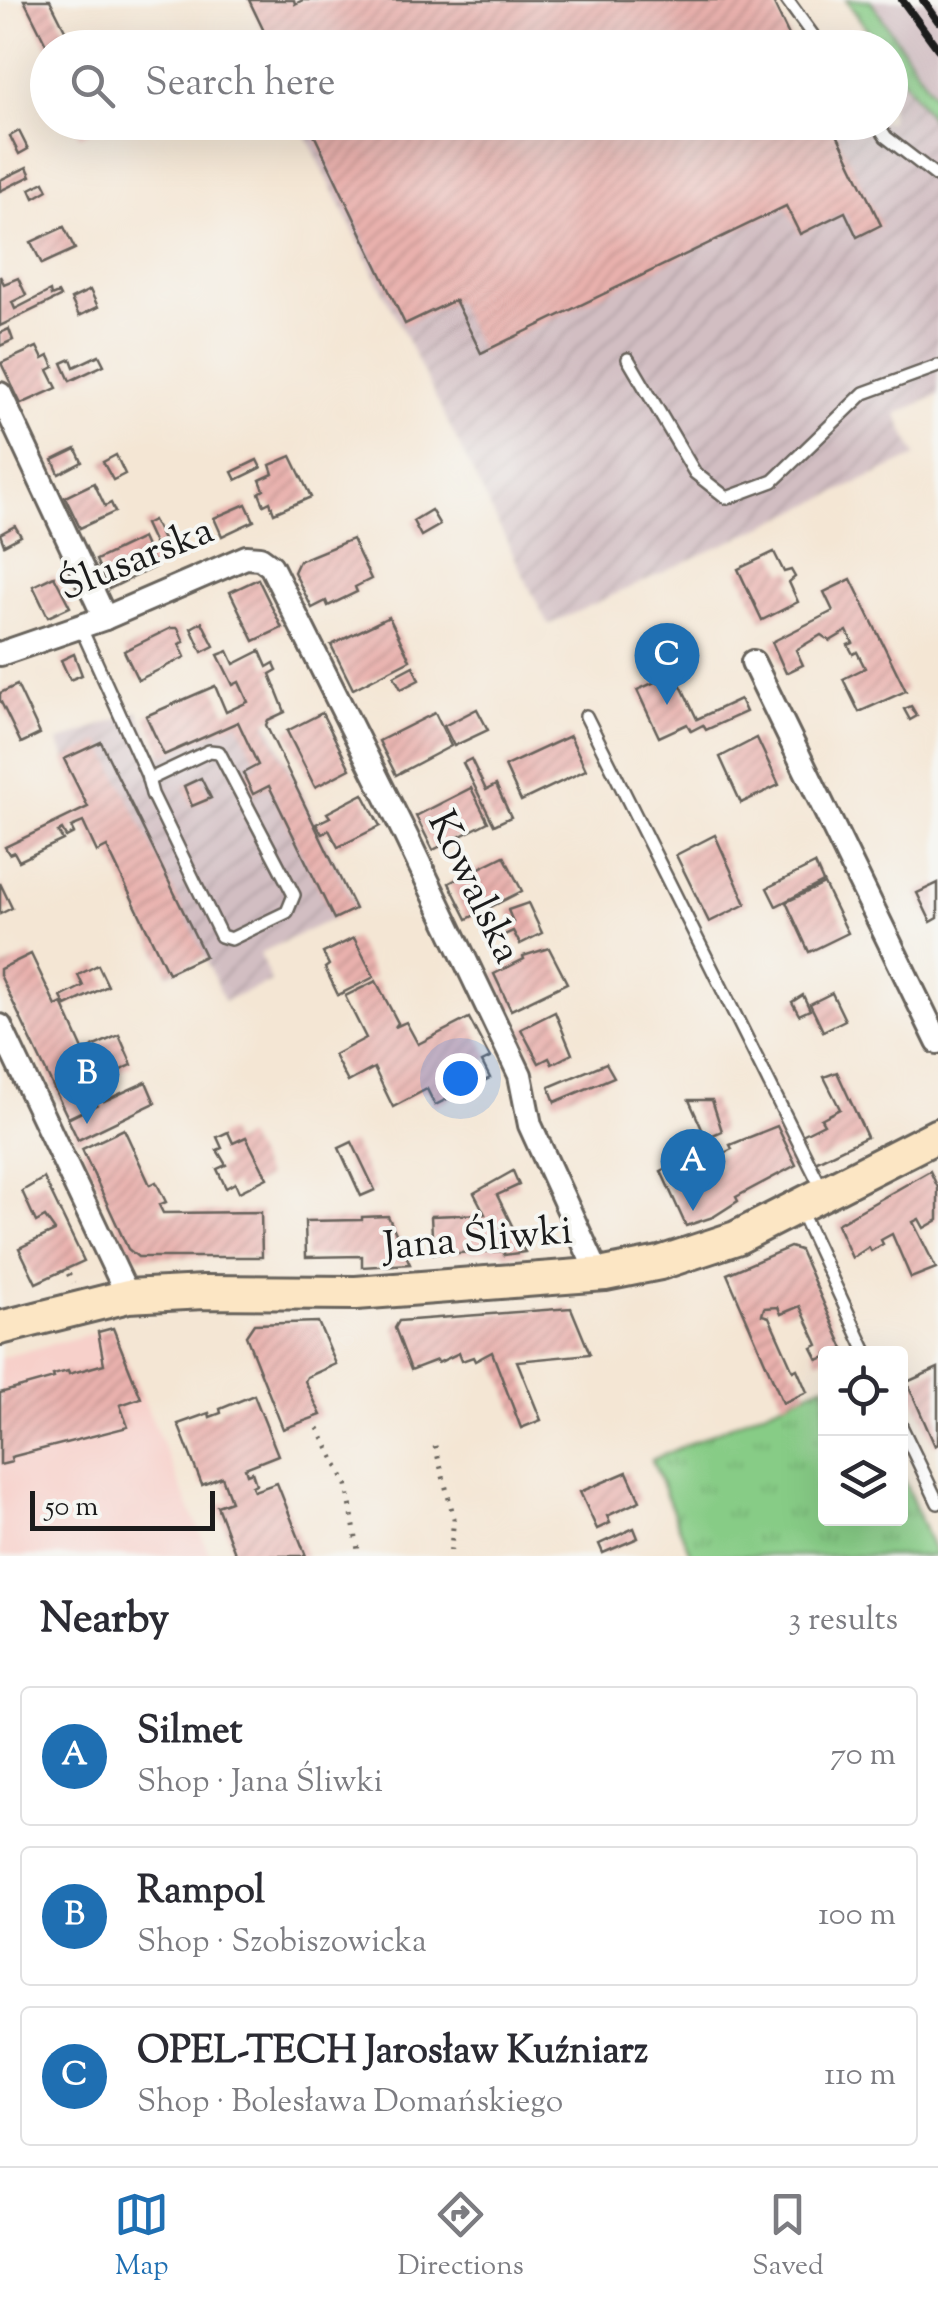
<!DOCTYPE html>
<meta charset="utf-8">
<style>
body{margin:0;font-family:"Sorts Mill Goudy",serif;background:#f2f2f3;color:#2b2b33}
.controls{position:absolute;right:30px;bottom:30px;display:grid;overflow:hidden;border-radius:10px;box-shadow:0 10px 40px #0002}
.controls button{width:90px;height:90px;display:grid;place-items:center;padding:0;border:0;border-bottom:2px solid #e1e1e2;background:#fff;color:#2b2b33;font:50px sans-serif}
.scale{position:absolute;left:30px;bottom:25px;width:185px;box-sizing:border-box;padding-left:10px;border:5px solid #1c1c1c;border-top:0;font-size:28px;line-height:35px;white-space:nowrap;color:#1c1c1c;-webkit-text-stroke:8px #f6f6f2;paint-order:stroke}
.you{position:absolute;left:460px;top:1078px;width:35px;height:35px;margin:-25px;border:8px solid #fff;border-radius:50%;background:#1a73e8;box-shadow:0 0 0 15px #1a73e833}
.badge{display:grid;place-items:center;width:65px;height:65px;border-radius:50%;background:#1f6fb2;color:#fff;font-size:32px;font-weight:700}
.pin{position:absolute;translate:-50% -82px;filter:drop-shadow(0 2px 5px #0008)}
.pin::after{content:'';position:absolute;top:52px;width:35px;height:30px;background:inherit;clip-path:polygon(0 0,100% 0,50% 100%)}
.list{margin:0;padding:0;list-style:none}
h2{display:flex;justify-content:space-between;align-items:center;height:130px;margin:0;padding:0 40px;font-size:42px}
h2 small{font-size:32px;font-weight:400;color:#7c7c81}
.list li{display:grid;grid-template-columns:65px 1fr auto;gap:30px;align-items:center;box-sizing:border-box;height:140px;margin:0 20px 20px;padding:0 20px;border:2px solid #e1e1e2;border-radius:10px}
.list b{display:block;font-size:38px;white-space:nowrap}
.list p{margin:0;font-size:32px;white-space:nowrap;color:#7c7c81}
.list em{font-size:32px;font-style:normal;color:#7c7c81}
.icon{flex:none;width:55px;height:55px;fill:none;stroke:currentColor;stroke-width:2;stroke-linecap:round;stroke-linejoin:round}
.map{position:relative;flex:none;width:938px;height:1556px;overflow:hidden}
.search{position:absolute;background:#fff;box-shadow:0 10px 40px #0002;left:30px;right:30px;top:30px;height:110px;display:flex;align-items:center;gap:25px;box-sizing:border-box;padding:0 35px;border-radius:55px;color:#7c7c81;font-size:38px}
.sheet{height:610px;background:#fff}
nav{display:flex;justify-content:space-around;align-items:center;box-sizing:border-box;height:140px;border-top:2px solid #e1e1e2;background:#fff;font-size:28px;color:#7c7c81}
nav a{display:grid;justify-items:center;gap:5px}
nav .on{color:#1f6fb2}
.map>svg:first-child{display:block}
.built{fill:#f7d0ca}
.industrial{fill:url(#industrial-furrows)}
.railway{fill:#d2bec2}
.grass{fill:url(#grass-tufts);stroke:#527451;stroke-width:2.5}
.building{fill:url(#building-hatch)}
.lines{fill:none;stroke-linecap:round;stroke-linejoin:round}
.lane-casing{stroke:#68635c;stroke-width:16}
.street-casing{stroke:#68635c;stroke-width:28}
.secondary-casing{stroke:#68635c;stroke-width:38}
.path{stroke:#68635c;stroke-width:5;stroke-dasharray:2.5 8;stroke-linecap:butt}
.lane{stroke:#fff;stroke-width:11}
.street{stroke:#fff;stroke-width:22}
.secondary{stroke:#fce6c4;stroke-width:32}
.rail{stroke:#1c1c1c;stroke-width:8}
.labels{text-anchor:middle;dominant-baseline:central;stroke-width:8;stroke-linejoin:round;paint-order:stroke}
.street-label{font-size:40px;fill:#1c1c1c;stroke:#f6f6f2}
</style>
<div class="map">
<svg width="938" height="1556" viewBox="0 0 938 1556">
<defs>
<pattern id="industrial-furrows" width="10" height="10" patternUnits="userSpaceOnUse" patternTransform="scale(2.5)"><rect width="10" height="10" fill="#d2bec2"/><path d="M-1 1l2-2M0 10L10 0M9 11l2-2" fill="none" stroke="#b4a3a6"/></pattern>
<pattern id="grass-tufts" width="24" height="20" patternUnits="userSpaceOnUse" patternTransform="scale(2.5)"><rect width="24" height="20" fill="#87cc86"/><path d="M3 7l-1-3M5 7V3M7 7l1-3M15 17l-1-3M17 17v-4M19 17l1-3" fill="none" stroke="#74af73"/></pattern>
<pattern id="building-hatch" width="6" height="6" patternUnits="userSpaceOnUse" patternTransform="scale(2.5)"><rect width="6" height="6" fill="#e9b1ad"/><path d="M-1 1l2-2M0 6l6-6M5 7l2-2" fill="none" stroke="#c79894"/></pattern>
</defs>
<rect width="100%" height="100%" fill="#f6f6f2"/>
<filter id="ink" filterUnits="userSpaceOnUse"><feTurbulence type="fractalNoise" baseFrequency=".01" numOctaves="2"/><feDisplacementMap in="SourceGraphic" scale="20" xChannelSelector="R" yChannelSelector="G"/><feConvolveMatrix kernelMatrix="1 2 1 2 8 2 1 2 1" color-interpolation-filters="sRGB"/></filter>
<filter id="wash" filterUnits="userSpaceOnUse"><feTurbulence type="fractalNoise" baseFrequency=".0048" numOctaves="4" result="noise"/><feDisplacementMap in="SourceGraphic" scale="40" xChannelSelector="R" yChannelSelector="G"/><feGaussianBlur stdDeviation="2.25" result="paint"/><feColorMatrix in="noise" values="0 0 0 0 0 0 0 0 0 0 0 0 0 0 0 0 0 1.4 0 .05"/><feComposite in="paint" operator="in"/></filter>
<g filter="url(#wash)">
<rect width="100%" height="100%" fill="#f4e6d4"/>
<path class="built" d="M113 1328 210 1556H0V1358Z"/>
<g class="industrial">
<path d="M891 54 938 124V395L896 414 916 456 548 625 300 123 890 122Z"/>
<path d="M261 708 357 907 260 953 271 982 224 1001 205 957 168 975 58 742 138 711 158 754Z"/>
</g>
<path class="railway" d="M870 0H938V101Z"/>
<g class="grass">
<path d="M846 0H870L938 101V128L891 62 890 48 880 47Z"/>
<path d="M825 1384 826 1518H900L901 1473 936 1556H691L652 1460Z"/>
</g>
<g id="blocks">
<g class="building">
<path d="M24 0H50L74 48H48Z"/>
<path d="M249 0H294L295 4 303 0H772L795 48H272Z"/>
<path d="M73 122H107L80 137Z"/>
<path d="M308 122H831L881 225 857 237 845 212 800 234 786 206 481 353 455 300 405 324Z"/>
<path d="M19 131 28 149 19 154 10 136Z"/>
<path d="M27 167 31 176 0 191V180Z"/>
<path d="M44 182 48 190 34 198 30 189Z"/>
<path d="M64 227 75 249 42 264 31 242Z"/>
<path d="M0 276 4 284 18 278 26 295 12 302 15 309 50 291 51 296 58 293 60 297 0 326Z"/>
<path d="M90 290 98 307 79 316 71 299Z"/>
<path d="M9 329 13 340 0 346V333Z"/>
<path d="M37 347 43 359 49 356 54 367 48 370 57 388 21 404 1 363Z"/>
<path d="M99 355 104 365 70 381 62 363 71 359 74 367Z"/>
<path d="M76 449 82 462 59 474 53 460Z"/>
<path d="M116 455 125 474 113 480 103 462Z"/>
<path d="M291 456 311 497 274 513 270 502 264 505 259 493 264 490 260 480 273 474 270 465Z"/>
<path d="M257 460 261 468 236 480 232 472Z"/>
<path d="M94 483 105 506 111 503 115 512 80 528 65 497Z"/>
<path d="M246 504 254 521 222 536 214 518Z"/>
<path d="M431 510 440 525 421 536 413 521Z"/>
<path d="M153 520 166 546 157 550 145 524Z"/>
<path d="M15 526 21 536 4 545 0 534Z"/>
<path d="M142 538 155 567 109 589 96 560Z"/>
<path d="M352 539 371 579 355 587 357 592 328 606 326 601 312 608 294 572 299 561Z"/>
<path d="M774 552 784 572 791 570 795 577 789 582 798 602 762 620 738 569Z"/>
<path d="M54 576 70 607 48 617 33 586Z"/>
<path d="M258 579 282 628 254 641 230 592Z"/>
<path d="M851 579 906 691 859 712 843 679 865 668 857 652 853 654 848 645 853 643 847 631 830 641 821 635 796 650 803 665 786 673 772 642 833 611 824 592Z"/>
<path d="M389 617 410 660 353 689 331 645Z"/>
<path d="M202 622 214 646 202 652 191 628Z"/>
<path d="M171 628H178L184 642 179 644 185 657 138 680 124 651Z"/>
<path d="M228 651 234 664 260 651 267 667 274 663 277 670 270 674 285 712 268 720 266 725 355 909 334 919 269 786 253 794 243 773 258 765 238 722 164 755 146 716 215 686 226 712 248 702 239 682 233 685 218 655Z"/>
<path d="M74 654 82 675 70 680 61 660Z"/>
<path d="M413 666 419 680 401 689 394 676Z"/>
<path d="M675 673 697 719 740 699 746 712 706 730 703 725 691 731 687 724 659 737 637 690Z"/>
<path d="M17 685 40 734 21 743 0 700V693Z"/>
<path d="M911 706 917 716 910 720 904 709Z"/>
<path d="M477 709 488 730 454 746 444 726Z"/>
<path d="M322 713 350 769 315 787 287 731Z"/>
<path d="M435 713 451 746 396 775 379 741Z"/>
<path d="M570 736 586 770 521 801 505 766Z"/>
<path d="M757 738 779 785 741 803 720 757Z"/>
<path d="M101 742 205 956 168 973 107 847 97 852 83 822 71 827 74 833 66 837 62 830 58 832 63 840 19 861 14 852 9 854 5 847 88 807 64 759Z"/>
<path d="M471 759 486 790 496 785 511 817 494 825 463 763Z"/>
<path d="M201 778 211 798 192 806 184 786Z"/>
<path d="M471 788 488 822 433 850 416 816Z"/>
<path d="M363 794 380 826 338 847 329 830 322 834 316 824 330 817 327 813Z"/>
<path d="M715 835 746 904 709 922 676 855Z"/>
<path d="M504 856 522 891 467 919 449 883Z"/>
<path d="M815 864 823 882 776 906 767 888Z"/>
<path d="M0 883 12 908 0 914Z"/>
<path d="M938 883V918L931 922 917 893Z"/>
<path d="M824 884 848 933 809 952 786 902Z"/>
<path d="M528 903 542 933 520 944 513 931 500 937 497 929 513 922 508 910Z"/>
<path d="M354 938 374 977 338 995 325 968 329 965 323 953Z"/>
<path d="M549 948 567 983 511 1010 494 974 524 959 523 956Z"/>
<path d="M31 954 56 1006 62 1003 85 1054 94 1046 119 1035 132 1065 100 1080 94 1078 104 1101 146 1082 155 1103 78 1140 68 1119 98 1104 68 1118 0 975V969Z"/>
<path d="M98 965 108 986 66 1006 61 997 83 986 78 975Z"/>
<path d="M376 981 398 1023 395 1027 406 1022 418 1044 469 1018 490 1058 482 1062 490 1078 435 1105 427 1089 393 1107 374 1068 348 1082 334 1055 366 1038 345 996Z"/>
<path d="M832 993 845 1020 823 1031 810 1004Z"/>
<path d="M803 995 810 1010 799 1015 792 1002Z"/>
<path d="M555 1012 572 1054 552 1064 549 1058 539 1063 521 1029Z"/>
<path d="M606 1063 614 1077 555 1102 549 1087Z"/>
<path d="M837 1072 867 1137 815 1162 802 1135 824 1124 821 1119 840 1109 824 1077Z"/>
<path d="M689 1100H712L722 1131 706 1138Z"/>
<path d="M777 1126 796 1165 736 1197 738 1201 713 1217 686 1226 661 1171 682 1161 689 1177 702 1171 704 1176 721 1167 716 1157 732 1149 730 1145Z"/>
<path d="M124 1129 150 1185 156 1182 166 1202 159 1205 163 1213 261 1212 262 1257H138L128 1249 82 1149Z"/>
<path d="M228 1132 233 1143 246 1137 267 1178 239 1192 235 1183 226 1188 217 1169 226 1165 217 1150 222 1148 217 1137Z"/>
<path d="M352 1142 375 1190 361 1196 339 1148Z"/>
<path d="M513 1171 519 1185 497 1195 525 1252 504 1255V1251L433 1254 431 1216 485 1214 474 1193Z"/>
<path d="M930 1171 938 1188V1220L924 1228 919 1219 913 1222 936 1268 911 1278 892 1234 881 1240 883 1244 871 1251 869 1247 852 1258 837 1224Z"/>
<path d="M44 1178 84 1261 36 1283 19 1248 55 1231 45 1217 36 1222 22 1191Z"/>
<path d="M388 1216 410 1264 362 1267V1256L306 1257 305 1221 362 1220V1217Z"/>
<path d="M790 1247 800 1250 844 1349 826 1354V1357L818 1360 812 1348 818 1345 800 1306 781 1314 778 1307 764 1308 762 1315 769 1317 793 1371 797 1369 807 1392 783 1403 727 1274Z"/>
<path d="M571 1308 590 1354 517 1361 541 1420 521 1428 492 1352 475 1361 473 1357 462 1361 459 1353 438 1363 437 1360 411 1370 395 1328 399 1321Z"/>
<path d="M318 1322 336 1364 307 1377 305 1381 321 1415 283 1429 246 1336 254 1324Z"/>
<path d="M113 1328 141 1398 120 1405 128 1427 11 1457 12 1462 0 1465V1393L54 1378 53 1375 68 1371 69 1374 104 1364 98 1332Z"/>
<path d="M938 1368V1444L935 1446 907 1382Z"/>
<path d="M254 1395 278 1455 245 1468 247 1474 252 1472 256 1484 252 1486 254 1491 277 1483 306 1556H236L217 1506 231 1501 222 1477 202 1485 178 1424 209 1413 210 1417 221 1413 220 1409Z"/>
<path d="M627 1472 640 1501 607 1516 610 1523 597 1529 580 1492Z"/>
<path d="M634 1528 638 1538 603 1553 599 1544Z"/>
</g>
</g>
</g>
<g filter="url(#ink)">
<use href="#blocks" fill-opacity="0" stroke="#68635c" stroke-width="2.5"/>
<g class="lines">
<defs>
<g id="lane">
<path d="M787 0 822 48"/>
<path d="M876 122 886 137 938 177"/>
<path d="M628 359 695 473 727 498 773 481 864 393 938 366"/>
<path d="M80 626 147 775 152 794 221 936 231 939 287 912 294 895 219 752 209 751 148 780"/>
<path d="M586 716 823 1191"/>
<path d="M800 1210 867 1354"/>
<path d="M900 1424 938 1503"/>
</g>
<g id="street">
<path d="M0 394 105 618"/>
<path d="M0 654 105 618 246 557 260 558 271 566 405 834 520 1075 530 1125 598 1274"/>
<path d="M753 662 938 1042"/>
<path d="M0 1026 128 1296"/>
</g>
<path id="secondary" d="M0 1328 128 1296 204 1292 356 1293 605 1274 660 1263 736 1238 938 1135"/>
</defs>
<use href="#lane" class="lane-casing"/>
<use href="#street" class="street-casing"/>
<use href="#secondary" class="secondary-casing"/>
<g class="path">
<path d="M61 1271 63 1275 68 1273 73 1283"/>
<path d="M318 1428 347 1485 359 1556"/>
<path d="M435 1446 454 1518 450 1556"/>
</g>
<use href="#lane" class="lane"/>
<use href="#street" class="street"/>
<use href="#secondary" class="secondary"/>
<g class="rail">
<path d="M902 0 938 49"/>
<path d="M923 0 938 21"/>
</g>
</g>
</g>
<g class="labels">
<g class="street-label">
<text transform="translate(137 561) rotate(-22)">Ślusarska</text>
<text transform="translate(472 888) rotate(64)">Kowalska</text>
<text transform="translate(478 1241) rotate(-5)">Jana Śliwki</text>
</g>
</g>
</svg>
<div class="controls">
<button><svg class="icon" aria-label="locate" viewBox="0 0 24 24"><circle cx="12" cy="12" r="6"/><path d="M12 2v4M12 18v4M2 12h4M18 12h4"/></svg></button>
<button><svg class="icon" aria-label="layers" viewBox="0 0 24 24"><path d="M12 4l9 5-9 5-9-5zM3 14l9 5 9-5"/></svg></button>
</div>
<div class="scale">50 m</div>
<div class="you"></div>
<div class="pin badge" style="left:693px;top:1211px">A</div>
<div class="pin badge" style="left:87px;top:1124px">B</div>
<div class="pin badge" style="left:667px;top:705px">C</div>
<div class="search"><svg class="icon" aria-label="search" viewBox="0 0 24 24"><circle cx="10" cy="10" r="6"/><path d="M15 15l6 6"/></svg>Search here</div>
</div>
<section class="sheet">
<h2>Nearby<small>3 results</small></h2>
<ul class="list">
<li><span class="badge">A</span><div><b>Silmet</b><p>Shop · Jana Śliwki</p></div><em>70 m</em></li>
<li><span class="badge">B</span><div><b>Rampol</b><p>Shop · Szobiszowicka</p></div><em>100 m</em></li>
<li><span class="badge">C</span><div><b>OPEL-TECH Jarosław Kuźniarz</b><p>Shop · Bolesława Domańskiego</p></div><em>110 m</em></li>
</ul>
</section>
<nav>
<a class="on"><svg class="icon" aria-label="map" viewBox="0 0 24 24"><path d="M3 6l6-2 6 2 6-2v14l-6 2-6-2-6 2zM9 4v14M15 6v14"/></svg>Map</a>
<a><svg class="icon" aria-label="directions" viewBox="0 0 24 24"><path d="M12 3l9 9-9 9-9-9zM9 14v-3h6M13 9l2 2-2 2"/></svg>Directions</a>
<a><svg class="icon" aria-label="saved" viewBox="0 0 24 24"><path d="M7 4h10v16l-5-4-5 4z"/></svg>Saved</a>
</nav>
